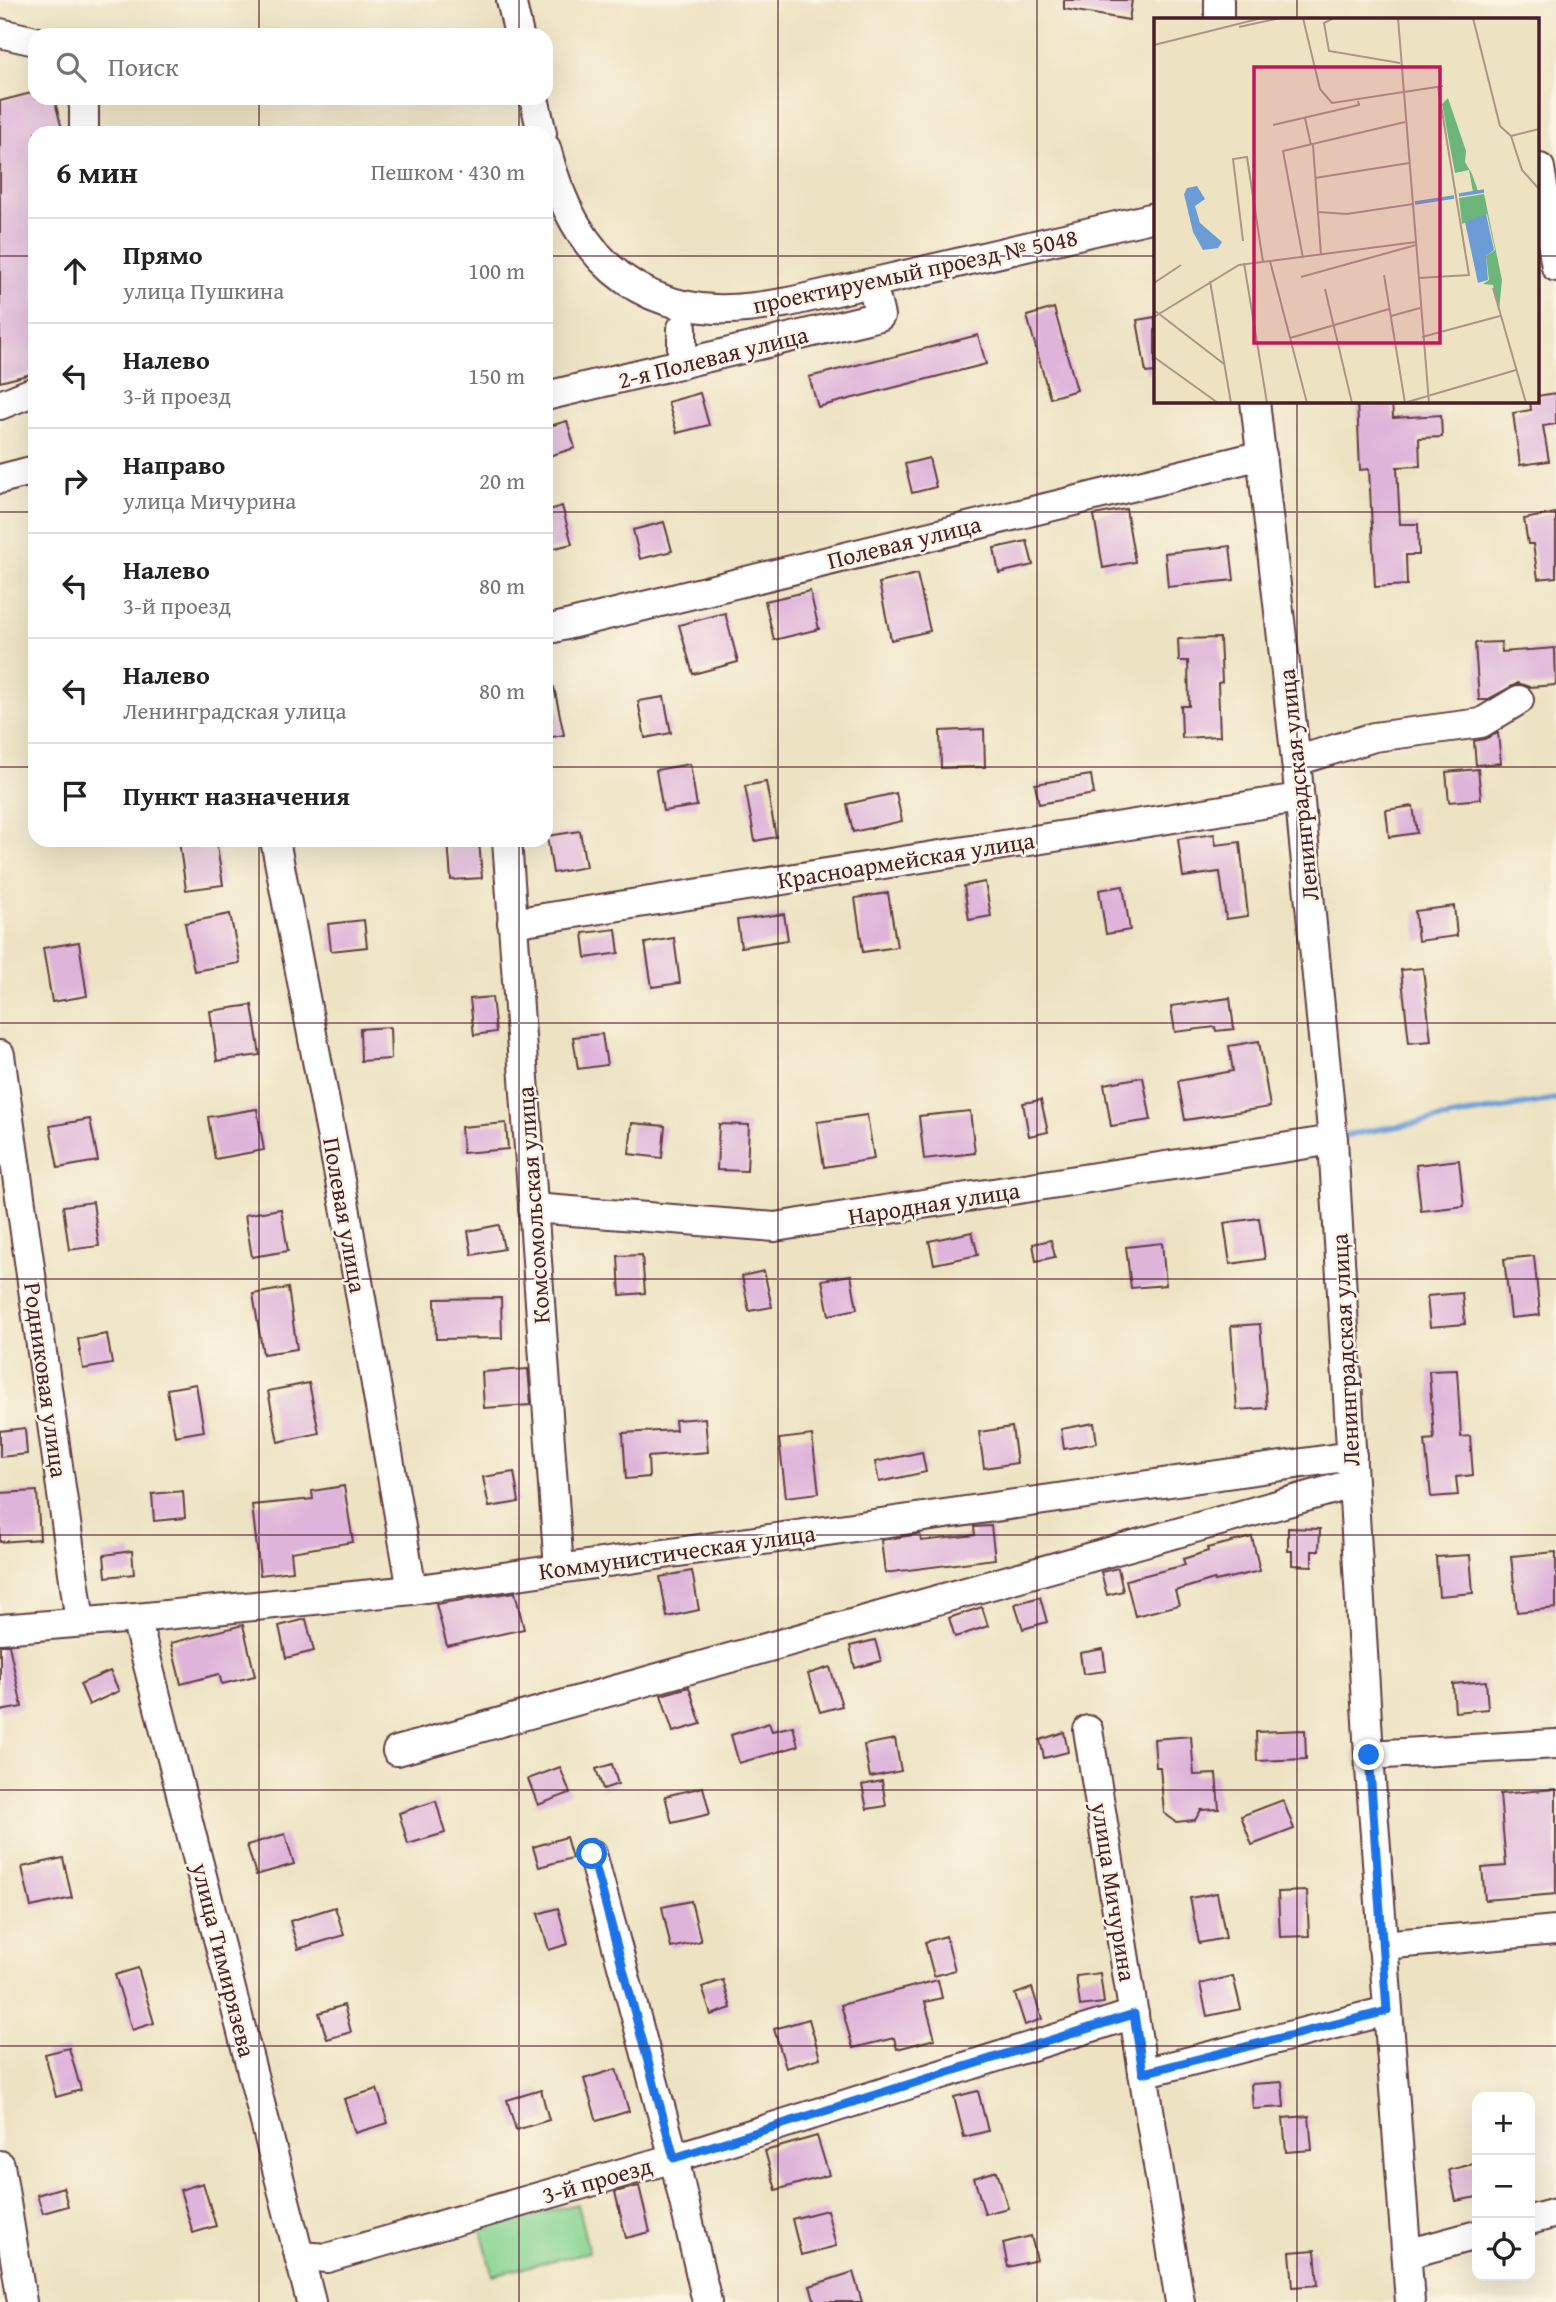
<!DOCTYPE html>
<html lang="ru">
<meta charset="utf-8">
<style>
body{margin:0;font-family:"Gentium Book Plus",serif;background:#f2f2f2;color:#222}
.controls{position:absolute;right:21px;bottom:21px;display:grid;overflow:hidden;border-radius:14px;box-shadow:0 7px 28px #0002}
.controls button{width:63px;height:63px;display:grid;place-items:center;padding:0;border:0;border-bottom:2px solid #e0e0e0;background:#fff;color:#222;font:35px sans-serif}
.stop{position:absolute;width:21px;height:21px;margin:-16px;border:5px solid #1a73e8;border-radius:50%;background:#fff}
.stop.end{background:#1a73e8;border-color:#fff;box-shadow:0 2px 7px #0008}
.list{margin:0;padding:0;list-style:none}
h2{display:flex;justify-content:space-between;align-items:center;height:91px;margin:0;padding:0 28px;font-size:30px}
h2 small{font-size:23px;font-weight:400;color:#767676}
.list li{display:grid;grid-template-columns:46px 1fr auto;gap:21px;align-items:center;box-sizing:border-box;height:105px;padding:0 28px;border-top:2px solid #e0e0e0}
.list b{display:block;font-size:26px;white-space:nowrap}
.list p{margin:0;font-size:23px;white-space:nowrap;color:#767676}
.list em{font-size:23px;font-style:normal;color:#767676}
.icon{flex:none;width:38px;height:38px;fill:none;stroke:currentColor;stroke-width:2;stroke-linecap:round;stroke-linejoin:round}
.map{position:relative;flex:none;width:1556px;height:2302px;overflow:hidden}
.search{position:absolute;background:#fff;box-shadow:0 7px 28px #0002;left:28px;top:28px;width:525px;height:77px;display:flex;align-items:center;gap:18px;box-sizing:border-box;padding:0 24px;border-radius:21px;color:#767676;font-size:26px}
.panel{position:absolute;background:#fff;box-shadow:0 7px 28px #0002;left:28px;top:126px;width:525px;height:721px;border-radius:21px}
.map>svg:first-child{display:block}
.green{fill:#87d491;stroke:#687a5e;stroke-width:2}
.lines{fill:none;stroke-linecap:round;stroke-linejoin:round}
.stream{stroke:#6b9cd5;stroke-width:6}
.building{fill:#deb4da}
.minor-casing{stroke:#623c42;stroke-width:32}
.minor{stroke:#fff;stroke-width:28}
.route{stroke:#1a73e8;stroke-width:9}
.grid{fill:none;stroke:#4a1f2b;stroke-width:2;stroke-opacity:0.55}
.labels{text-anchor:middle;dominant-baseline:central;stroke-width:5;stroke-linejoin:round;paint-order:stroke}
.street-label{font-size:24px;fill:#4a1f2b;stroke:#fcf5e5}
.inset-river{fill:none;stroke:#6b9cd5;stroke-width:3.5}
.inset-road{fill:none;stroke:#ac9586;stroke-width:2}
.view{fill:#c2185b;fill-opacity:0.15;stroke:#c2185b;stroke-width:3.5}
.inset-edge{fill:none;stroke:#4a1f2b;stroke-width:3.5}
</style>
<div class="map">
<svg width="1556" height="2302" viewBox="0 0 1556 2302">
<rect width="100%" height="100%" fill="#fcf5e5"/>
<filter id="ink" filterUnits="userSpaceOnUse"><feTurbulence type="fractalNoise" baseFrequency=".0143" numOctaves="2"/><feDisplacementMap in="SourceGraphic" scale="14" xChannelSelector="R" yChannelSelector="G"/><feConvolveMatrix kernelMatrix="1 2 1 2 8 2 1 2 1" color-interpolation-filters="sRGB"/></filter>
<filter id="wash" filterUnits="userSpaceOnUse"><feTurbulence type="fractalNoise" baseFrequency=".00686" numOctaves="4" result="noise"/><feDisplacementMap in="SourceGraphic" scale="28" xChannelSelector="R" yChannelSelector="G"/><feGaussianBlur stdDeviation="1.57" result="paint"/><feColorMatrix in="noise" values="0 0 0 0 0 0 0 0 0 0 0 0 0 0 0 0 0 1.4 0 .05"/><feComposite in="paint" operator="in"/></filter>
<g filter="url(#wash)">
<rect width="100%" height="100%" fill="#ede3c3"/>
<path class="green" d="M577 2204 589 2252 492 2275 481 2228Z"/>
<g class="lines">
<path class="stream" d="M1341 1136 1556 1099"/>
</g>
<g id="blocks">
<g class="building">
<path d="M1064 0H1132L1129 20 1064 9Z"/>
<path d="M35 92V98H54L63 133H35V373L0 382V101Z"/>
<path d="M1054 308 1077 390 1050 398 1027 316Z"/>
<path d="M1155 317V372L1146 373 1137 320Z"/>
<path d="M978 335 986 364 818 407 809 377 884 358 885 359Z"/>
<path d="M700 393 709 425 677 433 668 402Z"/>
<path d="M1556 393V424L1543 426 1549 461 1520 465 1513 413 1531 410 1530 401H1537V396Z"/>
<path d="M1357 401H1392L1393 418 1441 415 1442 437 1419 438 1420 466 1397 467 1400 524H1418L1419 555H1406L1407 585 1375 587 1369 469 1360 470Z"/>
<path d="M567 421 575 448 549 456 546 445V427Z"/>
<path d="M929 458 936 487 912 493 905 464Z"/>
<path d="M562 506 572 544 546 550V511Z"/>
<path d="M1126 509 1135 562 1103 568 1094 515Z"/>
<path d="M1556 513V577L1538 579 1533 544H1528L1524 519Z"/>
<path d="M664 522 672 551 640 559 633 530Z"/>
<path d="M1027 541 1033 565 999 573 994 548Z"/>
<path d="M1230 546 1234 580 1168 587 1165 553Z"/>
<path d="M917 574 930 631 891 640 879 583Z"/>
<path d="M810 591 819 629 774 640 765 601Z"/>
<path d="M725 613 738 662 693 674 679 625Z"/>
<path d="M1220 638 1222 682 1218 683 1220 736 1182 738 1181 706H1189L1188 661H1179L1178 639Z"/>
<path d="M1501 642 1502 652 1555 648 1556 685 1529 687 1518 683 1487 700H1479L1475 643Z"/>
<path d="M554 687 564 735 546 738V688Z"/>
<path d="M664 697 671 733 645 738 638 701Z"/>
<path d="M984 729 985 767 941 768 940 731Z"/>
<path d="M1498 733 1501 763 1476 765 1474 741 1484 739Z"/>
<path d="M690 764 697 806 663 811 656 770Z"/>
<path d="M1478 769 1481 799 1449 802 1446 772Z"/>
<path d="M1091 775 1094 794 1039 804 1035 784Z"/>
<path d="M766 782 776 837 755 841 745 786Z"/>
<path d="M896 793 902 821 853 832 847 804Z"/>
<path d="M1413 806 1417 833 1389 837 1386 810Z"/>
<path d="M580 831 586 867 553 873 547 836Z"/>
<path d="M1214 834 1216 845 1240 842 1248 916 1226 919 1220 872 1183 877 1178 839Z"/>
<path d="M188 840H216L223 885 186 890 179 841Z"/>
<path d="M448 840H479L482 878 451 880Z"/>
<path d="M985 882 991 916 969 920 964 886Z"/>
<path d="M1123 886 1130 930 1106 934 1099 890Z"/>
<path d="M888 893 897 947 863 952 855 898Z"/>
<path d="M1454 906 1457 936 1418 941 1415 911Z"/>
<path d="M230 914 240 963 194 971 185 923Z"/>
<path d="M784 914 788 940 741 947 737 920Z"/>
<path d="M364 920 367 947 331 951 328 924Z"/>
<path d="M616 929 619 953 586 958 583 933Z"/>
<path d="M674 938 680 983 652 987 645 943Z"/>
<path d="M79 942 87 996 52 1002 43 948Z"/>
<path d="M1423 968 1431 1041 1409 1043 1401 970Z"/>
<path d="M492 997 496 1032 474 1035 470 999Z"/>
<path d="M1230 998 1234 1029 1216 1031 1215 1027 1175 1032 1171 1006Z"/>
<path d="M252 1005 260 1055 217 1061 210 1011Z"/>
<path d="M390 1027 391 1059 361 1061 360 1029Z"/>
<path d="M602 1034 607 1065 578 1069 573 1037Z"/>
<path d="M1259 1041 1270 1107 1185 1120 1178 1081 1233 1071 1229 1046Z"/>
<path d="M1143 1077 1151 1120 1111 1126 1104 1084Z"/>
<path d="M1041 1100 1048 1132 1029 1136 1023 1103Z"/>
<path d="M257 1109 264 1150 215 1159 208 1117Z"/>
<path d="M970 1111 975 1153 924 1159 919 1116Z"/>
<path d="M867 1115 874 1159 824 1167 817 1122Z"/>
<path d="M90 1119 98 1161 58 1168 50 1126Z"/>
<path d="M506 1123 508 1149 463 1153 461 1127Z"/>
<path d="M632 1123 665 1126 662 1158 629 1154Z"/>
<path d="M719 1124 749 1125 747 1171 717 1170Z"/>
<path d="M1459 1160 1464 1206 1421 1211 1416 1165Z"/>
<path d="M93 1202 99 1246 69 1250 63 1206Z"/>
<path d="M281 1209 288 1251 252 1257 245 1215Z"/>
<path d="M1259 1218 1265 1259 1230 1264 1224 1223Z"/>
<path d="M499 1225 504 1249 472 1255 468 1231Z"/>
<path d="M972 1232 978 1255 934 1264 929 1241Z"/>
<path d="M1051 1240 1055 1257 1036 1261 1033 1244Z"/>
<path d="M1162 1243 1166 1285 1131 1288 1126 1247Z"/>
<path d="M642 1255 645 1293 620 1295 618 1256Z"/>
<path d="M1534 1256 1540 1315 1511 1318 1504 1259Z"/>
<path d="M764 1271 772 1307 749 1311 742 1276Z"/>
<path d="M851 1275 857 1309 829 1315 822 1280Z"/>
<path d="M288 1288 297 1349 263 1354 253 1294Z"/>
<path d="M1462 1293 1465 1324 1430 1327 1427 1296Z"/>
<path d="M501 1298 502 1338 436 1339 435 1299Z"/>
<path d="M1260 1324 1267 1408 1237 1410 1231 1326Z"/>
<path d="M107 1334 112 1364 83 1369 78 1339Z"/>
<path d="M528 1369 531 1405 484 1408 482 1372Z"/>
<path d="M1457 1370 1461 1437 1470 1436 1473 1475 1456 1477 1458 1495 1431 1497 1425 1440 1434 1439 1429 1371Z"/>
<path d="M309 1383 319 1433 278 1442 268 1391Z"/>
<path d="M196 1384 204 1431 175 1436 167 1389Z"/>
<path d="M705 1418 708 1452 648 1457 649 1477 626 1479 623 1433 676 1430 675 1420Z"/>
<path d="M1094 1423 1097 1443 1064 1449 1061 1429Z"/>
<path d="M1012 1427 1017 1463 984 1468 979 1432Z"/>
<path d="M25 1428 27 1454 0 1457V1431Z"/>
<path d="M812 1435 819 1493 786 1497 779 1439Z"/>
<path d="M922 1452 926 1472 879 1482 875 1462Z"/>
<path d="M514 1472 519 1502 489 1507 483 1477Z"/>
<path d="M344 1486 353 1542 291 1552 293 1571 260 1575 252 1505 313 1499 312 1491Z"/>
<path d="M37 1491 40 1539 0 1542V1493Z"/>
<path d="M183 1491 185 1518 154 1521 152 1494Z"/>
<path d="M991 1526 995 1559 885 1573 881 1540 920 1534 921 1541 975 1535 974 1527Z"/>
<path d="M1288 1528 1320 1529 1319 1551H1312V1566L1292 1565V1551H1288Z"/>
<path d="M1252 1537 1260 1571 1215 1581 1214 1579 1175 1591 1179 1605 1135 1616 1126 1580 1185 1565 1183 1559 1208 1551 1207 1548Z"/>
<path d="M132 1551 134 1574 106 1577 104 1555Z"/>
<path d="M1556 1552V1608L1517 1612 1511 1556Z"/>
<path d="M1470 1555 1473 1593 1439 1596 1436 1557Z"/>
<path d="M1118 1568 1123 1591 1107 1595 1101 1572Z"/>
<path d="M692 1571 699 1610 667 1617 660 1577Z"/>
<path d="M515 1592 524 1629 447 1646 436 1604Z"/>
<path d="M1040 1597 1047 1622 1023 1629 1015 1604Z"/>
<path d="M982 1607 988 1626 955 1637 949 1618Z"/>
<path d="M306 1619 314 1651 286 1658 279 1626Z"/>
<path d="M243 1625 255 1676 222 1684 219 1674 181 1684 171 1643Z"/>
<path d="M875 1640 881 1661 855 1668 850 1646Z"/>
<path d="M0 1645H9L22 1707 0 1711Z"/>
<path d="M1103 1649 1106 1671 1083 1674 1080 1653Z"/>
<path d="M830 1667 842 1706 820 1712 808 1674Z"/>
<path d="M110 1671 119 1691 89 1705 80 1684Z"/>
<path d="M1486 1681 1488 1709 1455 1712 1453 1684Z"/>
<path d="M689 1687 701 1724 673 1732 661 1695Z"/>
<path d="M769 1723 772 1731 793 1726 798 1746 739 1763 731 1735Z"/>
<path d="M1305 1730 1306 1759 1257 1761 1256 1732Z"/>
<path d="M1064 1732 1068 1752 1044 1758 1040 1740Z"/>
<path d="M1191 1736 1194 1775 1216 1774 1219 1809 1201 1810 1195 1820 1176 1822 1164 1813 1160 1767H1156L1154 1739Z"/>
<path d="M895 1739 901 1771 870 1777 864 1745Z"/>
<path d="M612 1764 618 1784 603 1789 596 1769Z"/>
<path d="M560 1767 570 1793 538 1805 528 1779Z"/>
<path d="M882 1781 886 1806 867 1809 862 1785Z"/>
<path d="M703 1787 710 1814 672 1823 665 1796Z"/>
<path d="M1556 1789V1894L1485 1900 1482 1868 1506 1866 1500 1794Z"/>
<path d="M1283 1800 1294 1829 1252 1845 1241 1816Z"/>
<path d="M436 1801 445 1833 408 1844 399 1813Z"/>
<path d="M285 1834 294 1864 256 1875 247 1845Z"/>
<path d="M566 1837 572 1858 539 1867 533 1847Z"/>
<path d="M63 1858 72 1898 31 1907 22 1867Z"/>
<path d="M1307 1891 1309 1936 1280 1937 1278 1892Z"/>
<path d="M1217 1893 1226 1938 1199 1943 1190 1898Z"/>
<path d="M691 1901 701 1941 671 1948 662 1907Z"/>
<path d="M335 1907 344 1935 298 1949 290 1921Z"/>
<path d="M558 1908 568 1944 549 1950 538 1914Z"/>
<path d="M946 1936 955 1970 934 1976 925 1942Z"/>
<path d="M138 1968 154 2023 132 2030 115 1975Z"/>
<path d="M1100 1973 1104 2003 1080 2006 1076 1976Z"/>
<path d="M1233 1976 1241 2009 1207 2016 1200 1984Z"/>
<path d="M723 1980 731 2008 711 2015 702 1987Z"/>
<path d="M938 1980 942 1998 925 2002 935 2039 897 2049 894 2038 853 2048 841 2005Z"/>
<path d="M1032 1988 1042 2019 1025 2025 1015 1994Z"/>
<path d="M344 2005 351 2032 327 2039 319 2013Z"/>
<path d="M809 2019 820 2058 786 2068 774 2029Z"/>
<path d="M69 2048 81 2090 56 2097 45 2054Z"/>
<path d="M616 2069 629 2111 597 2121 584 2079Z"/>
<path d="M1282 2082 1284 2107 1253 2109 1251 2084Z"/>
<path d="M377 2089 388 2123 355 2133 344 2099Z"/>
<path d="M541 2090 549 2120 516 2130 507 2100Z"/>
<path d="M978 2091 988 2131 964 2137 954 2097Z"/>
<path d="M1309 2116 1312 2150 1286 2152 1283 2118Z"/>
<path d="M817 2136 829 2175 776 2190 765 2151Z"/>
<path d="M1477 2163V2197L1456 2201 1449 2170Z"/>
<path d="M997 2171 1008 2208 985 2214 974 2178Z"/>
<path d="M203 2183 216 2226 193 2233 180 2190Z"/>
<path d="M639 2186 650 2232 626 2238 615 2192Z"/>
<path d="M63 2187 68 2206 43 2213 37 2195Z"/>
<path d="M827 2210 836 2246 801 2255 792 2219Z"/>
<path d="M1031 2236 1037 2260 1008 2267 1003 2243Z"/>
<path d="M1315 2250 1318 2285 1293 2287 1290 2252Z"/>
<path d="M853 2272 862 2302H815L810 2286Z"/>
</g>
</g>
</g>
<g filter="url(#ink)">
<use href="#blocks" fill-opacity="0" stroke="#623c42" stroke-width="2"/>
<g class="lines">
<defs>
<g id="minor">
<path d="M511 0 519 35"/>
<path d="M1219 0V19"/>
<path d="M0 33 35 41"/>
<path d="M82 98 84 106V133"/>
<path d="M534 98 542 133"/>
<path d="M546 148C568 236 617 304 714 309 740 310 764 306 789 302L1155 217"/>
<path d="M1540 168 1556 267"/>
<path d="M682 328V364"/>
<path d="M546 396 880 316 872 283"/>
<path d="M1255 401 1296 761 1333 1140 1369 1755 1410 2302"/>
<path d="M0 405 35 391"/>
<path d="M0 479 35 470"/>
<path d="M546 630 1262 455"/>
<path d="M1296 761 1374 737 1481 723 1519 700"/>
<path d="M275 840 345 1207 412 1590"/>
<path d="M507 840 559 1569"/>
<path d="M512 923 1299 798"/>
<path d="M0 1055 80 1622"/>
<path d="M533 1208 775 1227 1333 1140"/>
<path d="M136 1618 311 2302"/>
<path d="M0 1629 136 1618 412 1590 1352 1456"/>
<path d="M1088 1730 1180 2302"/>
<path d="M397 1751 1352 1484"/>
<path d="M1369 1755 1556 1744"/>
<path d="M592 1854 674 2158 707 2302"/>
<path d="M1382 1945 1556 1930"/>
<path d="M1143 2073 1387 2011"/>
<path d="M0 2165 22 2302"/>
<path d="M1530 2220 1556 2213"/>
<path d="M1407 2254 1477 2235"/>
<path d="M299 2256 327 2258 674 2158 1134 2014"/>
</g>
</defs>
<use href="#minor" class="minor-casing"/>
<use href="#minor" class="minor"/>
</g>
</g>
<g class="lines" filter="url(#ink)">
<path class="route" d="M592 1854 674 2158 1134 2014 1143 2073 1387 2011 1369 1755"/>
</g>
<path class="grid" d="M259 0V35M519 0V35M778 0V2302M1037 0V2302M1297 0V19M259 98V133M519 98V133M0 256H35M546 256H1155M1537 256H1556M1297 401V2302M0 512H35M546 512H1556M0 767H35M546 767H1556M259 840V2302M519 840V2302M0 1023H1556M0 1279H1556M0 1535H1556M0 1790H1556M0 2046H1556"/>
<g class="labels">
<g class="street-label">
<text transform="translate(915 271) rotate(-12)">проектируемый проезд № 5048</text>
<text transform="translate(713 357) rotate(-14)">2-я Полевая улица</text>
<text transform="translate(904 542) rotate(-14)">Полевая улица</text>
<text transform="translate(1298 785) rotate(-96)">Ленинградская улица</text>
<text transform="translate(906 860) rotate(-9)">Красноармейская улица</text>
<text transform="translate(934 1203) rotate(-9)">Народная улица</text>
<text transform="translate(533 1205) rotate(-94)">Комсомольская улица</text>
<text transform="translate(345 1215) rotate(80)">Полевая улица</text>
<text transform="translate(1345 1350) rotate(-93)">Ленинградская улица</text>
<text transform="translate(46 1380) rotate(82)">Родниковая улица</text>
<text transform="translate(677 1552) rotate(-8)">Коммунистическая улица</text>
<text transform="translate(1114 1892) rotate(81)">улица Мичурина</text>
<text transform="translate(224 1960) rotate(76)">улица Тимирязева</text>
<text transform="translate(597 2180) rotate(-16)">3-й проезд</text>
</g>
</g>
<g transform="translate(1154 18)">
<rect width="385" height="385" fill="#ede3c3"/>
<path d="M294 80 312 133 311 144 318 156 324 173 319 174 315 152 301 155 288 86ZM330 176 348 262 345 293 339 267 329 266 335 262 332 238 341 232 333 196 308 206 305 180Z" fill="#6db67b"/>
<path d="M43 168 51 181 41 188 46 205 68 224 64 230 49 232 39 214 30 176 33 170ZM332 196 340 232 332 238 334 262 324 265 311 204Z" fill="#6b9cd5"/>
<path class="inset-river" d="M305 177 330 173M261 185 300 179"/>
<path class="inset-road" d="M149 0 166 71 178 85 289 68M180 0 170 5 175 33 246 45M244 0 275 385M319 0 346 108 357 118M85 9 126 0M0 27 108 0M151 100 157 127M119 107 205 87 204 83M357 118 368 152 385 171M357 118 385 111M159 127 167 237M161 160 255 145M164 194 193 196 259 186M89 223 79 141 93 139 109 244M149 240 129 133 251 104M116 243 153 385M90 245 113 385M230 257 251 385M147 259 262 227M264 260 315 257 284 69M56 263 77 385M0 265 27 247M339 270 372 385M171 271 198 385M0 292 70 346M237 298 266 290M0 299 85 247 262 224M268 319 346 298M136 320 235 291M0 339 64 385M250 385 362 352"/>
<path class="view" d="M100 49H286V325H100Z"/>
<rect width="385" height="385" class="inset-edge"/>
</g>
</svg>
<div class="controls">
<button>+</button>
<button>−</button>
<button><svg class="icon" aria-label="locate" viewBox="0 0 24 24"><circle cx="12" cy="12" r="6"/><path d="M12 2v4M12 18v4M2 12h4M18 12h4"/></svg></button>
</div>
<div class="stop" style="left:592px;top:1854px"></div>
<div class="stop end" style="left:1369px;top:1755px"></div>
<div class="search"><svg class="icon" aria-label="search" viewBox="0 0 24 24"><circle cx="10" cy="10" r="6"/><path d="M15 15l6 6"/></svg>Поиск</div>
<section class="panel">
<h2>6 мин<small>Пешком · 430 m</small></h2>
<ul class="list">
<li><svg class="icon" aria-label="ahead" viewBox="0 0 24 24"><path d="M12 20V5M6 11l6-6 6 6"/></svg><div><b>Прямо</b><p>улица Пушкина</p></div><em>100 m</em></li>
<li><svg class="icon" aria-label="left" viewBox="0 0 24 24"><path d="M17 20v-9H6M10 6l-5 5 5 5"/></svg><div><b>Налево</b><p>3-й проезд</p></div><em>150 m</em></li>
<li><svg class="icon" aria-label="right" viewBox="0 0 24 24"><path d="M7 20v-9h11M14 6l5 5-5 5"/></svg><div><b>Направо</b><p>улица Мичурина</p></div><em>20 m</em></li>
<li><svg class="icon" aria-label="left" viewBox="0 0 24 24"><path d="M17 20v-9H6M10 6l-5 5 5 5"/></svg><div><b>Налево</b><p>3-й проезд</p></div><em>80 m</em></li>
<li><svg class="icon" aria-label="left" viewBox="0 0 24 24"><path d="M17 20v-9H6M10 6l-5 5 5 5"/></svg><div><b>Налево</b><p>Ленинградская улица</p></div><em>80 m</em></li>
<li><svg class="icon" aria-label="arrive" viewBox="0 0 24 24"><path d="M6 21V4h12l-3 4 3 4H6"/></svg><div><b>Пункт назначения</b></div></li>
</ul>
</section>
</div>
